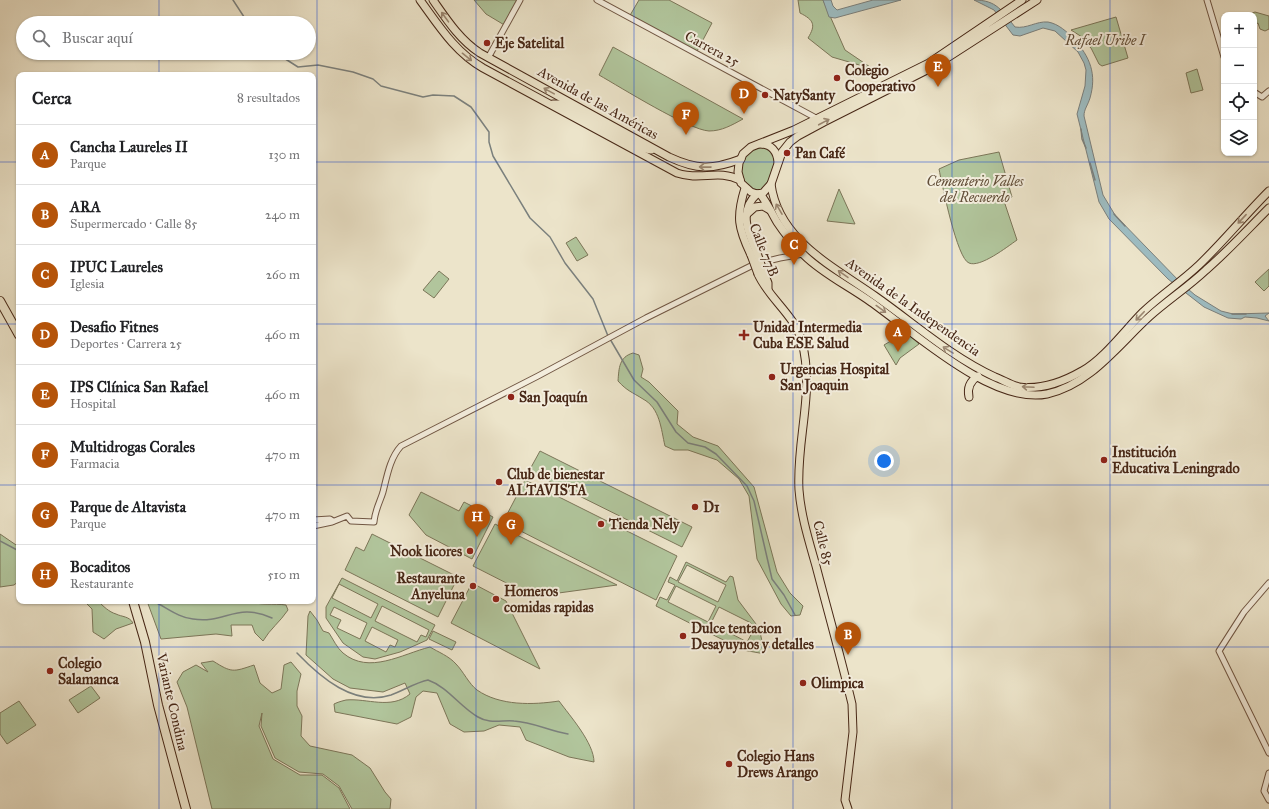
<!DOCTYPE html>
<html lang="es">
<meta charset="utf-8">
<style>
body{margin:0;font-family:"IM FELL Great Primer",serif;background:#f2f2f2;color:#202124}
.controls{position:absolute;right:12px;top:12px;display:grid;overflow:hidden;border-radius:8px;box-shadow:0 1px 3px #0004}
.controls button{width:36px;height:36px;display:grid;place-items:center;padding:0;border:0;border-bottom:1px solid #e0e0e0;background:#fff;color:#202124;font:20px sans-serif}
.you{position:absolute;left:884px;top:461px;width:14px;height:14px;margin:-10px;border:3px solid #fff;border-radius:50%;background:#1a73e8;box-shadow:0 0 0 6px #1a73e833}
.badge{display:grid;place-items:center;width:26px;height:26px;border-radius:50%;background:#b45309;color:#fff;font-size:13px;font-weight:700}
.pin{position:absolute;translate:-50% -33px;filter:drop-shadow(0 1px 2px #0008)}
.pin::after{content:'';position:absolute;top:21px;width:14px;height:12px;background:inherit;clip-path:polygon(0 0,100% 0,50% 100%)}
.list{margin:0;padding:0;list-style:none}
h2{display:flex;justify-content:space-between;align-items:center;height:52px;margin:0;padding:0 16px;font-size:17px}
h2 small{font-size:13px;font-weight:400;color:#757577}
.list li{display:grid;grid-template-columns:26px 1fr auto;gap:12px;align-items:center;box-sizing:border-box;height:60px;padding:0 16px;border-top:1px solid #e0e0e0}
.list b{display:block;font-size:15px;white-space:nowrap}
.list p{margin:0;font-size:13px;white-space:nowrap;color:#757577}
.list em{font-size:13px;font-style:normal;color:#757577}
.icon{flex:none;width:22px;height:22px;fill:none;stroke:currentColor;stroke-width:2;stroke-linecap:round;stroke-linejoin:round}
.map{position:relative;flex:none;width:1269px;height:809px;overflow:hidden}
.search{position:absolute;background:#fff;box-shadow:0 1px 3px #0004;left:16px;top:16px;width:300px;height:44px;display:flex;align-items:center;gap:10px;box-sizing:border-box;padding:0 14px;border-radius:22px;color:#757577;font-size:15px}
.panel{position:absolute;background:#fff;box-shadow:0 1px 3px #0004;left:16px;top:72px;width:300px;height:532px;border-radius:8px}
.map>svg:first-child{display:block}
.green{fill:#b1c59c;stroke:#7c7659;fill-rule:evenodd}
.water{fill:#9dbcc1;stroke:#7b807d}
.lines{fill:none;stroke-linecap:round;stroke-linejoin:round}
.stream{stroke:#7b807d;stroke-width:1.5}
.minor-casing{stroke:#705643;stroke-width:7}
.major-casing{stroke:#472716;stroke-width:9}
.highway-casing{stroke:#472716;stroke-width:10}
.minor{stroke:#f3eddd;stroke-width:5}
.major{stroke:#ece4ca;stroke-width:7}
.highway{stroke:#ece4ca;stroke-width:8}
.major-bridge-casing{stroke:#472716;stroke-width:9;stroke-linecap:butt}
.major-bridge{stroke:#ece4ca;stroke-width:7}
.oneway{stroke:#9a8670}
.grid{fill:none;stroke:#1d4ed8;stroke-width:1;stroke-opacity:0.55}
.poi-dot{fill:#8f2418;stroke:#f3eddd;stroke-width:1.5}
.labels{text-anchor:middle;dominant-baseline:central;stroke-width:4;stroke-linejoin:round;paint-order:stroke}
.park-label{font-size:14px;font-style:italic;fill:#624e38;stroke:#f3eddd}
.poi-label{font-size:14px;font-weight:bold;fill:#472716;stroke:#f3eddd;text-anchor:start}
.street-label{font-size:14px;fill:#472716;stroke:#f3eddd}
</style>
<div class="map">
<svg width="1269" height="809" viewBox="0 0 1269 809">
<rect width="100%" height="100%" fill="#ece4ca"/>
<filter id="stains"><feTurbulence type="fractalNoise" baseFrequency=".005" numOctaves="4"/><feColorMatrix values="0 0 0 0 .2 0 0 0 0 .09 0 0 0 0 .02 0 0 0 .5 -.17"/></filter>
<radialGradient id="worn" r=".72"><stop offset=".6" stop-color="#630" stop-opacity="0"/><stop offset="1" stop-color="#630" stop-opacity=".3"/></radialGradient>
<g class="green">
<path d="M474 0H520L506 26 486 14Z"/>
<path d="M639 0H669L712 23 696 53 629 17Z"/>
<path d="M798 0H823L845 50 873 69 832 57 808 38C816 25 814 20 800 13Z"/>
<path d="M1255 12 1269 16V29L1265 31 1260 29 1258 23 1254 25V15H1247Z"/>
<path d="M1116 17 1128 58 1102 66 1099 64 1091 48 1081 39 1082 37 1071 30Z"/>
<path d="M613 47 743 119C732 125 722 131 709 131 689 130 620 87 599 75Z"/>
<path d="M1197 69 1203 90 1191 93 1186 73Z"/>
<path d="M763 144 777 157 771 184 760 194 740 180 743 154Z"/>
<path d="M999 152 1012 197 1004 201 1017 240C1007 247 980 268 969 263 957 259 942 184 939 169L959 160Z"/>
<path d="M839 189 855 224 827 221Z"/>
<path d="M576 237 588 255 577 261 566 243Z"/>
<path d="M1269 269V286L1264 291 1255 282Z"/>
<path d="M439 271 449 279 434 298 423 290Z"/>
<path d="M906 332 919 344 900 358 896 365 884 345Z"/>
<path d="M633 353 639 355 643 369 641 377 649 382 678 411 677 424 693 437 718 446 754 487 777 572 790 593 803 606 800 615 791 616 781 604 757 559 749 496 739 479 717 460 688 450H674L665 446C661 429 660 408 643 399 632 392 627 391 618 381 619 368 619 357 633 353Z"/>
<path d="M540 451 692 527 682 547 529 471Z"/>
<path d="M525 480 677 556 656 600 503 522Z"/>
<path d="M421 492 459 511 464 502 493 517 472 559 426 535 409 515Z"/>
<path d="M495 524 617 585 544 595H534L526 593 473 566Z"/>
<path d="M0 534 19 547V581L14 585 0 587Z"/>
<path d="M372 534 458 577 438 617 345 570 356 547 364 551Z"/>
<path d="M686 562 726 582 730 576 733 577 738 600 759 628 765 654 743 650 656 606 660 597 667 600 675 585 668 582 670 577 677 581ZM687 565 726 585 718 602 678 582ZM676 586 716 606 708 622 668 602ZM719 607 751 623 747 631 752 633 747 642 711 623Z"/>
<path d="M342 578 435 625 427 640 416 645 400 652 375 659 363 657 343 643 326 618V607ZM339 584 378 604 371 618 332 598ZM382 606 429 630 426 637 421 635 417 642 375 621ZM334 607 367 623 360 639 337 628 341 620 330 615ZM372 627 398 640 395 647 390 645 386 652 365 641Z"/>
<path d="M472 583 506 601 540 669 451 623Z"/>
<path d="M84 601H98C103 606 109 612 116 614 122 617 129 616 133 623L116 629 104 639 93 632 92 609Z"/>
<path d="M147 601H249C261 606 273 603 286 605L288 610C280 622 270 629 263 641L255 633 252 625H231L232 636 216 634 161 639Z"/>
<path d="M310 611 317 620 323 631 329 633C333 639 337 648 343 653 369 675 402 654 430 647 438 652 449 656 456 664 463 671 469 684 477 690 500 706 533 705 559 701 570 716 594 743 594 762L569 757 526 740 520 727 499 725 484 731 464 732 450 724 437 693 423 691 416 697 411 717 397 724 335 712 334 704C338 702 342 701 346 700 367 698 391 710 410 694L405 683 383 692 350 688 333 679 306 655 308 616Z"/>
<path d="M433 631 456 642 452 650 429 639Z"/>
<path d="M213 661C232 673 233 672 254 665L260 683 272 693 281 689 284 665 291 662 301 674 297 691V706L302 716 301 736 310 746 352 755 370 768 385 792 391 799 390 809H352L339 786 323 774 299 772 275 758 261 726 262 713 259 726 273 759 300 775H322L339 788 350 809H212L187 707 177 682 183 672 196 665 208 672 201 663Z"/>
<path d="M91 686 100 698 78 713 69 700Z"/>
<path d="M19 701 36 725 7 744 0 734V713Z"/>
</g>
<g class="water">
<path d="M823 0H831L833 6 837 10 873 0H901L835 18 829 17Z"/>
<path d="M974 0C997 0 1002 11 1015 27 1027 29 1036 21 1048 22 1059 24 1067 32 1074 39 1090 57 1097 74 1090 98 1088 105 1084 109 1084 116L1103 195 1115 215 1181 283 1195 295 1221 311 1233 314 1269 313 1265 316 1269 321 1257 318 1245 317 1241 319 1228 318 1204 307 1168 279 1109 219 1099 202 1077 114 1085 86 1086 70 1084 63 1078 52 1055 31 1043 28 1020 36 1013 35 994 10Z"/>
</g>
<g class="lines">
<g class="stream">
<path d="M233 0 248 23"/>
<path d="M276 53 298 67 318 65 353 72 373 79 381 86 423 97 433 95 454 96 471 107 489 132V142L493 156 530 218 550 237 565 263 593 299 608 336"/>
<path d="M1081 129 1082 139 1086 148"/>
<path d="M1090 163 1095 180"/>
<path d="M1114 214 1125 226"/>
<path d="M1232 314H1246"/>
<path d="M610 339 634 380 657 402 676 432 688 443 705 447 716 454 747 486 754 501 772 579 784 595 795 615"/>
<path d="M0 541 19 551"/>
<path d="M153 601C166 607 179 618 193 619 225 624 237 602 272 618"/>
<path d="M297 653C320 677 354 707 391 695 402 691 417 682 428 680 448 687 460 707 478 717 489 724 502 720 514 721 533 722 549 731 568 734"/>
</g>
<defs>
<g id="minor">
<path d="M597 0 816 118"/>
<path d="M1207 0 1224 57"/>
<path d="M488 58 520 0"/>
<path d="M1254 92 1262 97 1269 91"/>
<path d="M313 520 330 519 333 521"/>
<path d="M313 526 332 522 347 516 351 521 374 522C375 510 380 502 383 492 387 476 390 458 401 446L538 376 646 318 755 264 780 258 803 254"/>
<path d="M1269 583 1244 612 1219 651 1269 753"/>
<path d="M1269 773 1264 791 1269 800"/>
</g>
<g id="major">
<path d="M420 0C439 26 455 52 483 68L677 173C701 181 718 169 740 180"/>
<path d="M433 0C447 20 460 40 480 53L669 157C697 170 712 170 741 159"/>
<path d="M1022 0 929 63 794 130 751 147 743 154 739 163 738 172 741 183 751 192 757 194 763 193 771 184 782 152 790 142 798 136 824 122 933 67 1037 0"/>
<path d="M553 104H560L641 148 651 150"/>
<path d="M760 144C771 144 777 151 778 162"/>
<path d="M771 184C778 240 834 267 875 296 915 324 950 356 995 377 1003 380 1011 385 1019 387 1042 390 1063 382 1082 371 1103 360 1126 329 1143 312 1161 295 1181 282 1199 265 1223 242 1245 215 1269 191"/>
<path d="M745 188C736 217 738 228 751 255"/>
<path d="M760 194C767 202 771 212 777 222 785 234 794 245 804 255 823 274 849 286 871 302 914 332 992 405 1047 394 1090 385 1119 344 1150 316 1168 300 1188 287 1206 270 1228 251 1248 229 1269 208"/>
<path d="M746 215 755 207 763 206 770 210"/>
<path d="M757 253C748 233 738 211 757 194"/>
<path d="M764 273 768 283V289"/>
<path d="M758 274C769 299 795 315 802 342 815 393 796 439 799 490 801 516 809 541 816 566 828 612 841 658 852 704L853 732 845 800 848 809"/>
<path d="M969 397C967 388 970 381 978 376"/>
</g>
<g id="highway">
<path d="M0 301 19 335"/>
<path d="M133 601 145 642 158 705 186 809"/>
</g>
</defs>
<use href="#minor" class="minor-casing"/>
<use href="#major" class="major-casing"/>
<use href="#highway" class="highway-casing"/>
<use href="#minor" class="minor"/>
<use href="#major" class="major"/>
<use href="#highway" class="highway"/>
<defs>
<g id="major-bridge">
<path d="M757 253 764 273"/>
<path d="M751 255 758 274"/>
</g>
</defs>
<use href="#major-bridge" class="major-bridge-casing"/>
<use href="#major-bridge" class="major-bridge"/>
</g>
<defs><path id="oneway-shaft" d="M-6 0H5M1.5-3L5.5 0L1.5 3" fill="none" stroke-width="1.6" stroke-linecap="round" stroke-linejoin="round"/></defs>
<g class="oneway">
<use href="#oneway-shaft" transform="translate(445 17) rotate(-126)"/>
<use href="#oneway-shaft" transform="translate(467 57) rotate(39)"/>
<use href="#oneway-shaft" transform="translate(549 91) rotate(-151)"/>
<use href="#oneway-shaft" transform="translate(824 122) rotate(-28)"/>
<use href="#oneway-shaft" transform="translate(705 167) rotate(-179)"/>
<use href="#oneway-shaft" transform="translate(779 209) rotate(-120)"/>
<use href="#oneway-shaft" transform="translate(1242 219) rotate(133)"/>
<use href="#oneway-shaft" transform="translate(843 274) rotate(-145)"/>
<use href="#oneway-shaft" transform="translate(881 309) rotate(36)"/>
<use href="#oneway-shaft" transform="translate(1140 316) rotate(134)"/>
<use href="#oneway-shaft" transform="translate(948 350) rotate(-148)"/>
<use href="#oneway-shaft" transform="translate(1028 387) rotate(-177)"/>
</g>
<path class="grid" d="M159 0V23M317 0V809M476 0V809M634 0V809M793 0V809M952 0V809M1110 0V809M159 53V75M0 162H19M313 162H1269M0 324H19M313 324H1269M0 485H19M313 485H1269M159 601V809M0 647H1269"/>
<g class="poi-dot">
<circle cx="487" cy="43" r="4"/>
<circle cx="837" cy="78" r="4"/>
<circle cx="765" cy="95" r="4"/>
<circle cx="787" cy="153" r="4"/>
<path d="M742 329h4v4h4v4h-4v4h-4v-4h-4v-4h4z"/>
<circle cx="772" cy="377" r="4"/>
<circle cx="511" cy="397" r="4"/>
<circle cx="1104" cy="460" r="4"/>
<circle cx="499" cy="482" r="4"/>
<circle cx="695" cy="507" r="4"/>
<circle cx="601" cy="524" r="4"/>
<circle cx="470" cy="551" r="4"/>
<circle cx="473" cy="586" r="4"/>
<circle cx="496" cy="599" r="4"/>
<circle cx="683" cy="636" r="4"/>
<circle cx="50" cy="671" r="4"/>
<circle cx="803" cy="683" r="4"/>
<circle cx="729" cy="764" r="4"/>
</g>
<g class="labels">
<g class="park-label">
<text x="1105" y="40">Rafael Uribe I</text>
<text x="975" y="181">Cementerio Valles<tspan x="975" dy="16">del Recuerdo</tspan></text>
</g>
<g class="poi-label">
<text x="495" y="43">Eje Satelital</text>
<text x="845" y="70">Colegio<tspan x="845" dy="16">Cooperativo</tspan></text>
<text x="773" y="95">NatySanty</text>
<text x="795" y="153">Pan Café</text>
<text x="753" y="327">Unidad Intermedia<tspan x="753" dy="16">Cuba ESE Salud</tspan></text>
<text x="780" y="369">Urgencias Hospital<tspan x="780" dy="16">San Joaquin</tspan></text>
<text x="519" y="397">San Joaquín</text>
<text x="1112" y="452">Institución<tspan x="1112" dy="16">Educativa Leningrado</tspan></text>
<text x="507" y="474">Club de bienestar<tspan x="507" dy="16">ALTAVISTA</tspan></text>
<text x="703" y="507">D1</text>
<text x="609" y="524">Tienda Nely</text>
<text x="462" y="551" text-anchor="end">Nook licores</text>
<text x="465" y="578" text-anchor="end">Restaurante<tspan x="465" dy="16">Anyeluna</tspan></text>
<text x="504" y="591">Homeros<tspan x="504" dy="16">comidas rapidas</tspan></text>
<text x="691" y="628">Dulce tentacion<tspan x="691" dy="16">Desayuynos y detalles</tspan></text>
<text x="58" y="663">Colegio<tspan x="58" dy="16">Salamanca</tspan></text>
<text x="811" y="683">Olimpica</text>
<text x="737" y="756">Colegio Hans<tspan x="737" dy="16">Drews Arango</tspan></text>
</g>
<g class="street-label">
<text transform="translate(712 49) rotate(28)">Carrera 25</text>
<text transform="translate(598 103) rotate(29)">Avenida de las Américas</text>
<text transform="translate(764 250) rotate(68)">Calle 77B</text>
<text transform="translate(913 307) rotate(35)">Avenida de la Independencia</text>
<text transform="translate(823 543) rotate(76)">Calle 85</text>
<text transform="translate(172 702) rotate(77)">Variante Condina</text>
</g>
</g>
<rect width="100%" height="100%" filter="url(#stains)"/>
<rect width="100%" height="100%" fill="url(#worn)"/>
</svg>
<div class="controls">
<button>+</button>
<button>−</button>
<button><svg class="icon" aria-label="locate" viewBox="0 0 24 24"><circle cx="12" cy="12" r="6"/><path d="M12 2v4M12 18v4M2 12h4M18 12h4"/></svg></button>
<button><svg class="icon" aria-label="layers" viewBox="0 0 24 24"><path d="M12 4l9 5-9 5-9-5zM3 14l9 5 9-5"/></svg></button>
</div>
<div class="you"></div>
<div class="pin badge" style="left:898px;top:352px">A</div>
<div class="pin badge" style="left:848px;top:655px">B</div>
<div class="pin badge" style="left:794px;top:265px">C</div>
<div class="pin badge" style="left:744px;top:114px">D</div>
<div class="pin badge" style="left:938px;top:87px">E</div>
<div class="pin badge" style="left:686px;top:135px">F</div>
<div class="pin badge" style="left:511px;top:545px">G</div>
<div class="pin badge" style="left:477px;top:537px">H</div>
<div class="search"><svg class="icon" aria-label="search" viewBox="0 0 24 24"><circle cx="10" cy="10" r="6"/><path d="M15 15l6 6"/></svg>Buscar aquí</div>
<section class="panel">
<h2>Cerca<small>8 resultados</small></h2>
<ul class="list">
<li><span class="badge">A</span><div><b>Cancha Laureles II</b><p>Parque</p></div><em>130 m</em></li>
<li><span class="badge">B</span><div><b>ARA</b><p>Supermercado · Calle 85</p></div><em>240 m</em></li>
<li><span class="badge">C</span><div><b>IPUC Laureles</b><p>Iglesia</p></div><em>260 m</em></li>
<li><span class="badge">D</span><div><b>Desafio Fitnes</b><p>Deportes · Carrera 25</p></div><em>460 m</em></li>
<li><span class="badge">E</span><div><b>IPS Clínica San Rafael</b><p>Hospital</p></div><em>460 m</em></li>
<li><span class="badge">F</span><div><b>Multidrogas Corales</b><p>Farmacia</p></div><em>470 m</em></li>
<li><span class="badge">G</span><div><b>Parque de Altavista</b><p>Parque</p></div><em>470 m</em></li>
<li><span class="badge">H</span><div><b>Bocaditos</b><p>Restaurante</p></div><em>510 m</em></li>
</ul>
</section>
</div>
